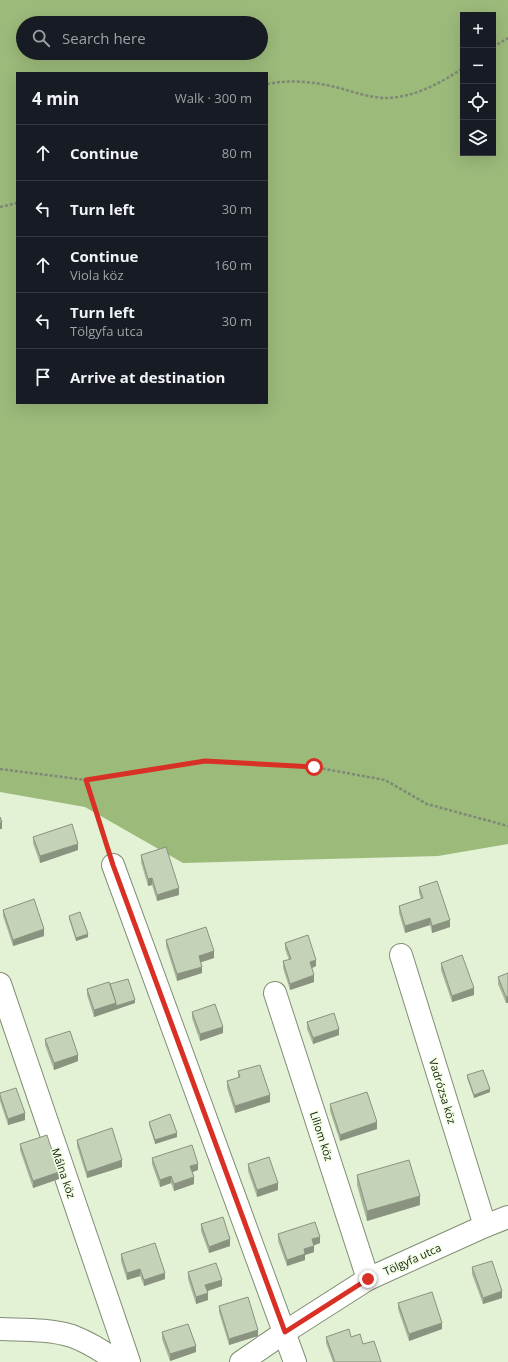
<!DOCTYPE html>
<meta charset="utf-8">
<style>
body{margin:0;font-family:"Open Sans",sans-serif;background:#242831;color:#f1f3f6}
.controls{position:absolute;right:12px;top:12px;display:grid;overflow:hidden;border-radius:0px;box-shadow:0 4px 16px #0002}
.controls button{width:36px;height:36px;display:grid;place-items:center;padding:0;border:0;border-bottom:1px solid #363941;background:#171b24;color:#f1f3f6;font:20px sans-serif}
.stop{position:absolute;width:12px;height:12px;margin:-9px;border:3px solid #d93025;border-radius:50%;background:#fff}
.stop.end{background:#d93025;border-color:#fff;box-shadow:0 1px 4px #0008}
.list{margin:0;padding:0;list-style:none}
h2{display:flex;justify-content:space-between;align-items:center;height:52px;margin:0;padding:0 16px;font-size:17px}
h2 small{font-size:13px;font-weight:400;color:#9ea1a6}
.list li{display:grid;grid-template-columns:26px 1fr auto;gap:12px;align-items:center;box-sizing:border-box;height:56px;padding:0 16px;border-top:1px solid #363941}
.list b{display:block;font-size:15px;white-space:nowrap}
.list p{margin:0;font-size:13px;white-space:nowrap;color:#9ea1a6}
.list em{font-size:13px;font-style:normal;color:#9ea1a6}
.icon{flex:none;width:22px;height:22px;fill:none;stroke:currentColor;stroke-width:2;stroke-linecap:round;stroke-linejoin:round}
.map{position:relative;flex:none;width:508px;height:1362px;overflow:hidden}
.search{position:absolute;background:#171b24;box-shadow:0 4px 16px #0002;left:16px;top:16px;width:252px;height:44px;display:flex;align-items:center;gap:10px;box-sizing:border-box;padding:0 14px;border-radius:22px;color:#9ea1a6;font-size:15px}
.panel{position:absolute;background:#171b24;box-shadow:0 4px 16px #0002;left:16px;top:72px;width:252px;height:332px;border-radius:0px}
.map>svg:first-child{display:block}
.forest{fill:#9cba7a;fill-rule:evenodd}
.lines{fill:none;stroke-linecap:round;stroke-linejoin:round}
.minor-casing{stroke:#818e75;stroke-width:24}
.path{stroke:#7f8875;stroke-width:2.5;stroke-dasharray:3 2;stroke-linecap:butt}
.minor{stroke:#fff;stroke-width:22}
.wall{fill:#a9b59d}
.shaded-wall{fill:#899380}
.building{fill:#c4d2b7;stroke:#899380}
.route{stroke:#d93025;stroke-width:5}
.labels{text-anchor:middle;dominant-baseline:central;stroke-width:3;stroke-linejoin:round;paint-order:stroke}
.street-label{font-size:11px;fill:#171b12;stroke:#f0fee2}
</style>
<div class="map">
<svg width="508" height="1362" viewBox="0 0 508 1362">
<rect width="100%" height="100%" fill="#e3f1d5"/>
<path class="forest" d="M0 0H508V844L438 856 183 863 85 807 0 792ZM463 15H493V153H463ZM23 23H261V53H23ZM17 73H267V403H17Z"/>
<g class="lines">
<defs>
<g id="minor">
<path d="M113 865 295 1362"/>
<path d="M401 955 485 1226"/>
<path d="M0 984 129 1362"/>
<path d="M275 993 368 1279"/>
<path d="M0 1329C24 1330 49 1329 72 1336 88 1342 104 1352 118 1362"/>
<path d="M241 1362 285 1332 368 1279 485 1226 508 1217"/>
</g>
</defs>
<use href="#minor" class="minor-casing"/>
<g class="path">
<path d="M493 47 508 38"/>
<path d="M267 84C292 79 318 82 343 89 357 93 372 98 387 98 415 97 441 83 463 68"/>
<path d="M0 207 17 203"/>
<path d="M0 769 86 780 205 761 314 767 385 780 427 804 508 826"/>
<path d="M86 780 107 846"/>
</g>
<use href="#minor" class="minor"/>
</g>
<g class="wall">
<path d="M33 837 78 850 40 863 33 843Z"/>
<path d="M141 855 179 895 157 901 152 885 148 886 141 862Z"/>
<path d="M419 887 450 927 432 933 430 925 405 933 399 913V906L421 899 419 893Z"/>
<path d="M3 910 44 936 13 946 3 916Z"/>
<path d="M69 916 88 937 76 941 69 919Z"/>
<path d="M166 940 214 958 200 962 202 973 177 981 166 946Z"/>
<path d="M285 943 316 966 312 968 314 982 290 990 283 968V961L289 960 285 949Z"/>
<path d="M441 963 474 995 452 1002 441 970Z"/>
<path d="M508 973 506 1003 498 984V977Z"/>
<path d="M110 984 135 1003 94 1017 87 995V989Z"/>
<path d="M192 1012 223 1033 200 1041 192 1018Z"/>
<path d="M307 1022 339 1035 313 1044 307 1029Z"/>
<path d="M45 1039 78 1061 54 1070 45 1045Z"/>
<path d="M238 1071 270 1102 235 1113 227 1088V1081L238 1078Z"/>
<path d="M467 1075 490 1092 474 1098 467 1078Z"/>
<path d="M0 1093 25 1120 8 1125 0 1101Z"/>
<path d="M330 1104 377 1129 340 1141 330 1111Z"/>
<path d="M149 1122 177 1137 155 1144 149 1125Z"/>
<path d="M77 1140 122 1167 87 1178 77 1146Z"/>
<path d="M20 1144 59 1179 33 1188 20 1150Z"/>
<path d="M152 1158 198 1170 192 1172 194 1184 174 1191 171 1183 160 1187 152 1164Z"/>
<path d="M248 1164 278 1190 257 1197 248 1171Z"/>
<path d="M357 1175 420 1205 367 1221 357 1185Z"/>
<path d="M201 1224 230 1246 209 1253 201 1231Z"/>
<path d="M278 1234 320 1243 314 1245V1252L305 1255V1260L287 1266 278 1241Z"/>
<path d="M121 1254 165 1279 144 1286 140 1276 127 1280 121 1261Z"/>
<path d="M472 1267 502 1298 483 1304 472 1274Z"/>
<path d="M188 1272 222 1286 207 1291 208 1300 196 1304 188 1279Z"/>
<path d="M398 1303 442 1329 409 1341 398 1309Z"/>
<path d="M219 1306 258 1336 229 1345 219 1312Z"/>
<path d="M162 1332 196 1352 170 1361 162 1339Z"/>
<path d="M326 1337H351L363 1344 381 1362H333L326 1343Z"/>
</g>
<g class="shaded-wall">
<path d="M2 822V829H0V823Z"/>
<path d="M78 844V850L40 863V856Z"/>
<path d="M152 878V885L148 886V879Z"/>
<path d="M179 888V895L157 901V895Z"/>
<path d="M430 918V925L405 933V926Z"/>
<path d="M450 920V927L432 933V926Z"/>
<path d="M44 929V936L13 946V940Z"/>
<path d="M88 934V937L76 941V938Z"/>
<path d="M214 951V958L199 963V956Z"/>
<path d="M316 960V966L310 969V962Z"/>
<path d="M202 967V973L177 981V974Z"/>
<path d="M314 975V982L290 990V984Z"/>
<path d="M474 988V995L452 1002V996Z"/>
<path d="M508 996V1003H506V997Z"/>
<path d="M135 1000V1003L94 1017V1010L116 1003Z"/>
<path d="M223 1027V1033L200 1041V1034Z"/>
<path d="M339 1029V1035L313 1044V1038Z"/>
<path d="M78 1055V1061L54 1070V1063Z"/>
<path d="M490 1089V1092L474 1098V1095Z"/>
<path d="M270 1095V1102L235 1113V1106Z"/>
<path d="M25 1113V1120L8 1125V1119Z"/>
<path d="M377 1122V1129L340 1141V1135Z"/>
<path d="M177 1133V1137L155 1144V1140Z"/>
<path d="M122 1160V1167L87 1178V1172Z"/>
<path d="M198 1164V1170L190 1173V1166Z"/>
<path d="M59 1172V1179L33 1188V1181Z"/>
<path d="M171 1176V1183L160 1187V1180Z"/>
<path d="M194 1177V1184L174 1191V1184Z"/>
<path d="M278 1183V1190L257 1197V1190Z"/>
<path d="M420 1196V1205L367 1221V1211Z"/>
<path d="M320 1237V1243L312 1246V1239Z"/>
<path d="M230 1239V1246L209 1253V1247Z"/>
<path d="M314 1246V1252L305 1255V1260L287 1266V1260L304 1249Z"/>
<path d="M140 1269V1276L127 1280V1273Z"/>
<path d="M165 1273V1279L144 1286V1280Z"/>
<path d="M222 1280V1286L205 1292V1285Z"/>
<path d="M502 1291V1298L483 1304V1298Z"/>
<path d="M208 1293V1300L196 1304V1297Z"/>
<path d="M442 1323V1329L409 1341V1334Z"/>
<path d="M258 1330V1336L229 1345V1339Z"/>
<path d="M196 1346V1352L170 1361V1354Z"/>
</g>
<g class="building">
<path d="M0 817 2 822 0 823Z"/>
<path d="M72 824 78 844 40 856 33 837Z"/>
<path d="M166 847 179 888 157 895 152 878 148 879 141 855Z"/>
<path d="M437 881 450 920 432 926 430 918 405 926 399 906 423 898 419 887Z"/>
<path d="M34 899 44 929 13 940 3 910Z"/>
<path d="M80 912 88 934 76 938 69 916Z"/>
<path d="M206 927 214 951 199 956 202 967 177 974 166 940Z"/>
<path d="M308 935 316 960 310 962 314 975 290 984 283 961 291 959 285 943Z"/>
<path d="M462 955 474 988 452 996 441 963Z"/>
<path d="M508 973V996L506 997 498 977Z"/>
<path d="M128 979 135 1000 116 1006V1003L110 984Z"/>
<path d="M109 982 116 1003 94 1010 87 989Z"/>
<path d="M215 1004 223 1027 200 1034 192 1012Z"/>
<path d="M334 1013 339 1029 313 1038 307 1022Z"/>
<path d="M70 1031 78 1055 54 1063 45 1039Z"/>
<path d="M260 1065 270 1095 235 1106 227 1081 240 1077 238 1071Z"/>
<path d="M483 1070 490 1089 474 1095 467 1075Z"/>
<path d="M16 1088 25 1113 8 1119 0 1095V1093Z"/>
<path d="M367 1092 377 1122 340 1135 330 1104Z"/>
<path d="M170 1114 177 1133 155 1140 149 1122Z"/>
<path d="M112 1128 122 1160 87 1172 77 1140Z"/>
<path d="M47 1135 59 1172 33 1181 20 1144Z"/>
<path d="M192 1145 198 1164 190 1166 194 1177 174 1184 171 1176 160 1180 152 1158Z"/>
<path d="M269 1157 278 1183 257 1190 248 1164Z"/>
<path d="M409 1160 420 1196 367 1211 357 1175Z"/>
<path d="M223 1217 230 1239 209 1247 201 1224Z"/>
<path d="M315 1222 320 1237 312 1239 314 1246 304 1249 305 1254 287 1260 278 1234Z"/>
<path d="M155 1243 165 1273 144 1280 140 1269 127 1273 121 1254Z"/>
<path d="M492 1261 502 1291 483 1298 472 1267Z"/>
<path d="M216 1263 222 1280 205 1285 208 1293 196 1297 188 1272Z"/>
<path d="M432 1292 442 1323 409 1334 398 1303Z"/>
<path d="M248 1297 258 1330 229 1339 219 1306Z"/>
<path d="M188 1324 196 1346 170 1354 162 1332Z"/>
<path d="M349 1329 351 1337 360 1334 363 1344 374 1341 381 1362H335L326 1337Z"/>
</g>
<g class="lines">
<path class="route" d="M314 767 205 761 86 780 113 865 285 1332 368 1279"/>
</g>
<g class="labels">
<g class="street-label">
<text transform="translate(443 1091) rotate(73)">Vadrózsa köz</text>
<text transform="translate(322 1136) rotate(72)">Liliom köz</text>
<text transform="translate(64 1173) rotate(71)">Málna köz</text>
<text transform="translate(412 1259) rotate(-24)">Tölgyfa utca</text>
</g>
</g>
</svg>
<div class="controls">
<button>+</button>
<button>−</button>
<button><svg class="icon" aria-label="locate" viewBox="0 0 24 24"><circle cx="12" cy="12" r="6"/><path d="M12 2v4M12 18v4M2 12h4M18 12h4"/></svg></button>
<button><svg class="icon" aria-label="layers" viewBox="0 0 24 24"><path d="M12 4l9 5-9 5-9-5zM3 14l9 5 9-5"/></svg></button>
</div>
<div class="stop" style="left:314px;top:767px"></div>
<div class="stop end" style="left:368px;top:1279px"></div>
<div class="search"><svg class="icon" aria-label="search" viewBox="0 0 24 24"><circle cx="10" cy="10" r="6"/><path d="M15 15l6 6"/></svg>Search here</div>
<section class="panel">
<h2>4 min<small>Walk · 300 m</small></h2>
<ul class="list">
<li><svg class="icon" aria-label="ahead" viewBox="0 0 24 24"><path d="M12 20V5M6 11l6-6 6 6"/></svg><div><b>Continue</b></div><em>80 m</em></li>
<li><svg class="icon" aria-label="left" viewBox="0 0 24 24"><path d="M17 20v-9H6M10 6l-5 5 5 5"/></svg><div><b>Turn left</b></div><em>30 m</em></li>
<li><svg class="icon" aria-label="ahead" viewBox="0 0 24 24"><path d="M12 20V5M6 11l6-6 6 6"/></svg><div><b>Continue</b><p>Viola köz</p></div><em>160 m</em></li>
<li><svg class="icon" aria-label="left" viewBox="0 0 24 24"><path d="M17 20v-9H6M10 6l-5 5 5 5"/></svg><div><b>Turn left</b><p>Tölgyfa utca</p></div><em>30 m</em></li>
<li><svg class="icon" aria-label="arrive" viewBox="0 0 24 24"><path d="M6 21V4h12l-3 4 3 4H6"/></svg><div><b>Arrive at destination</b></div></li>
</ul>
</section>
</div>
